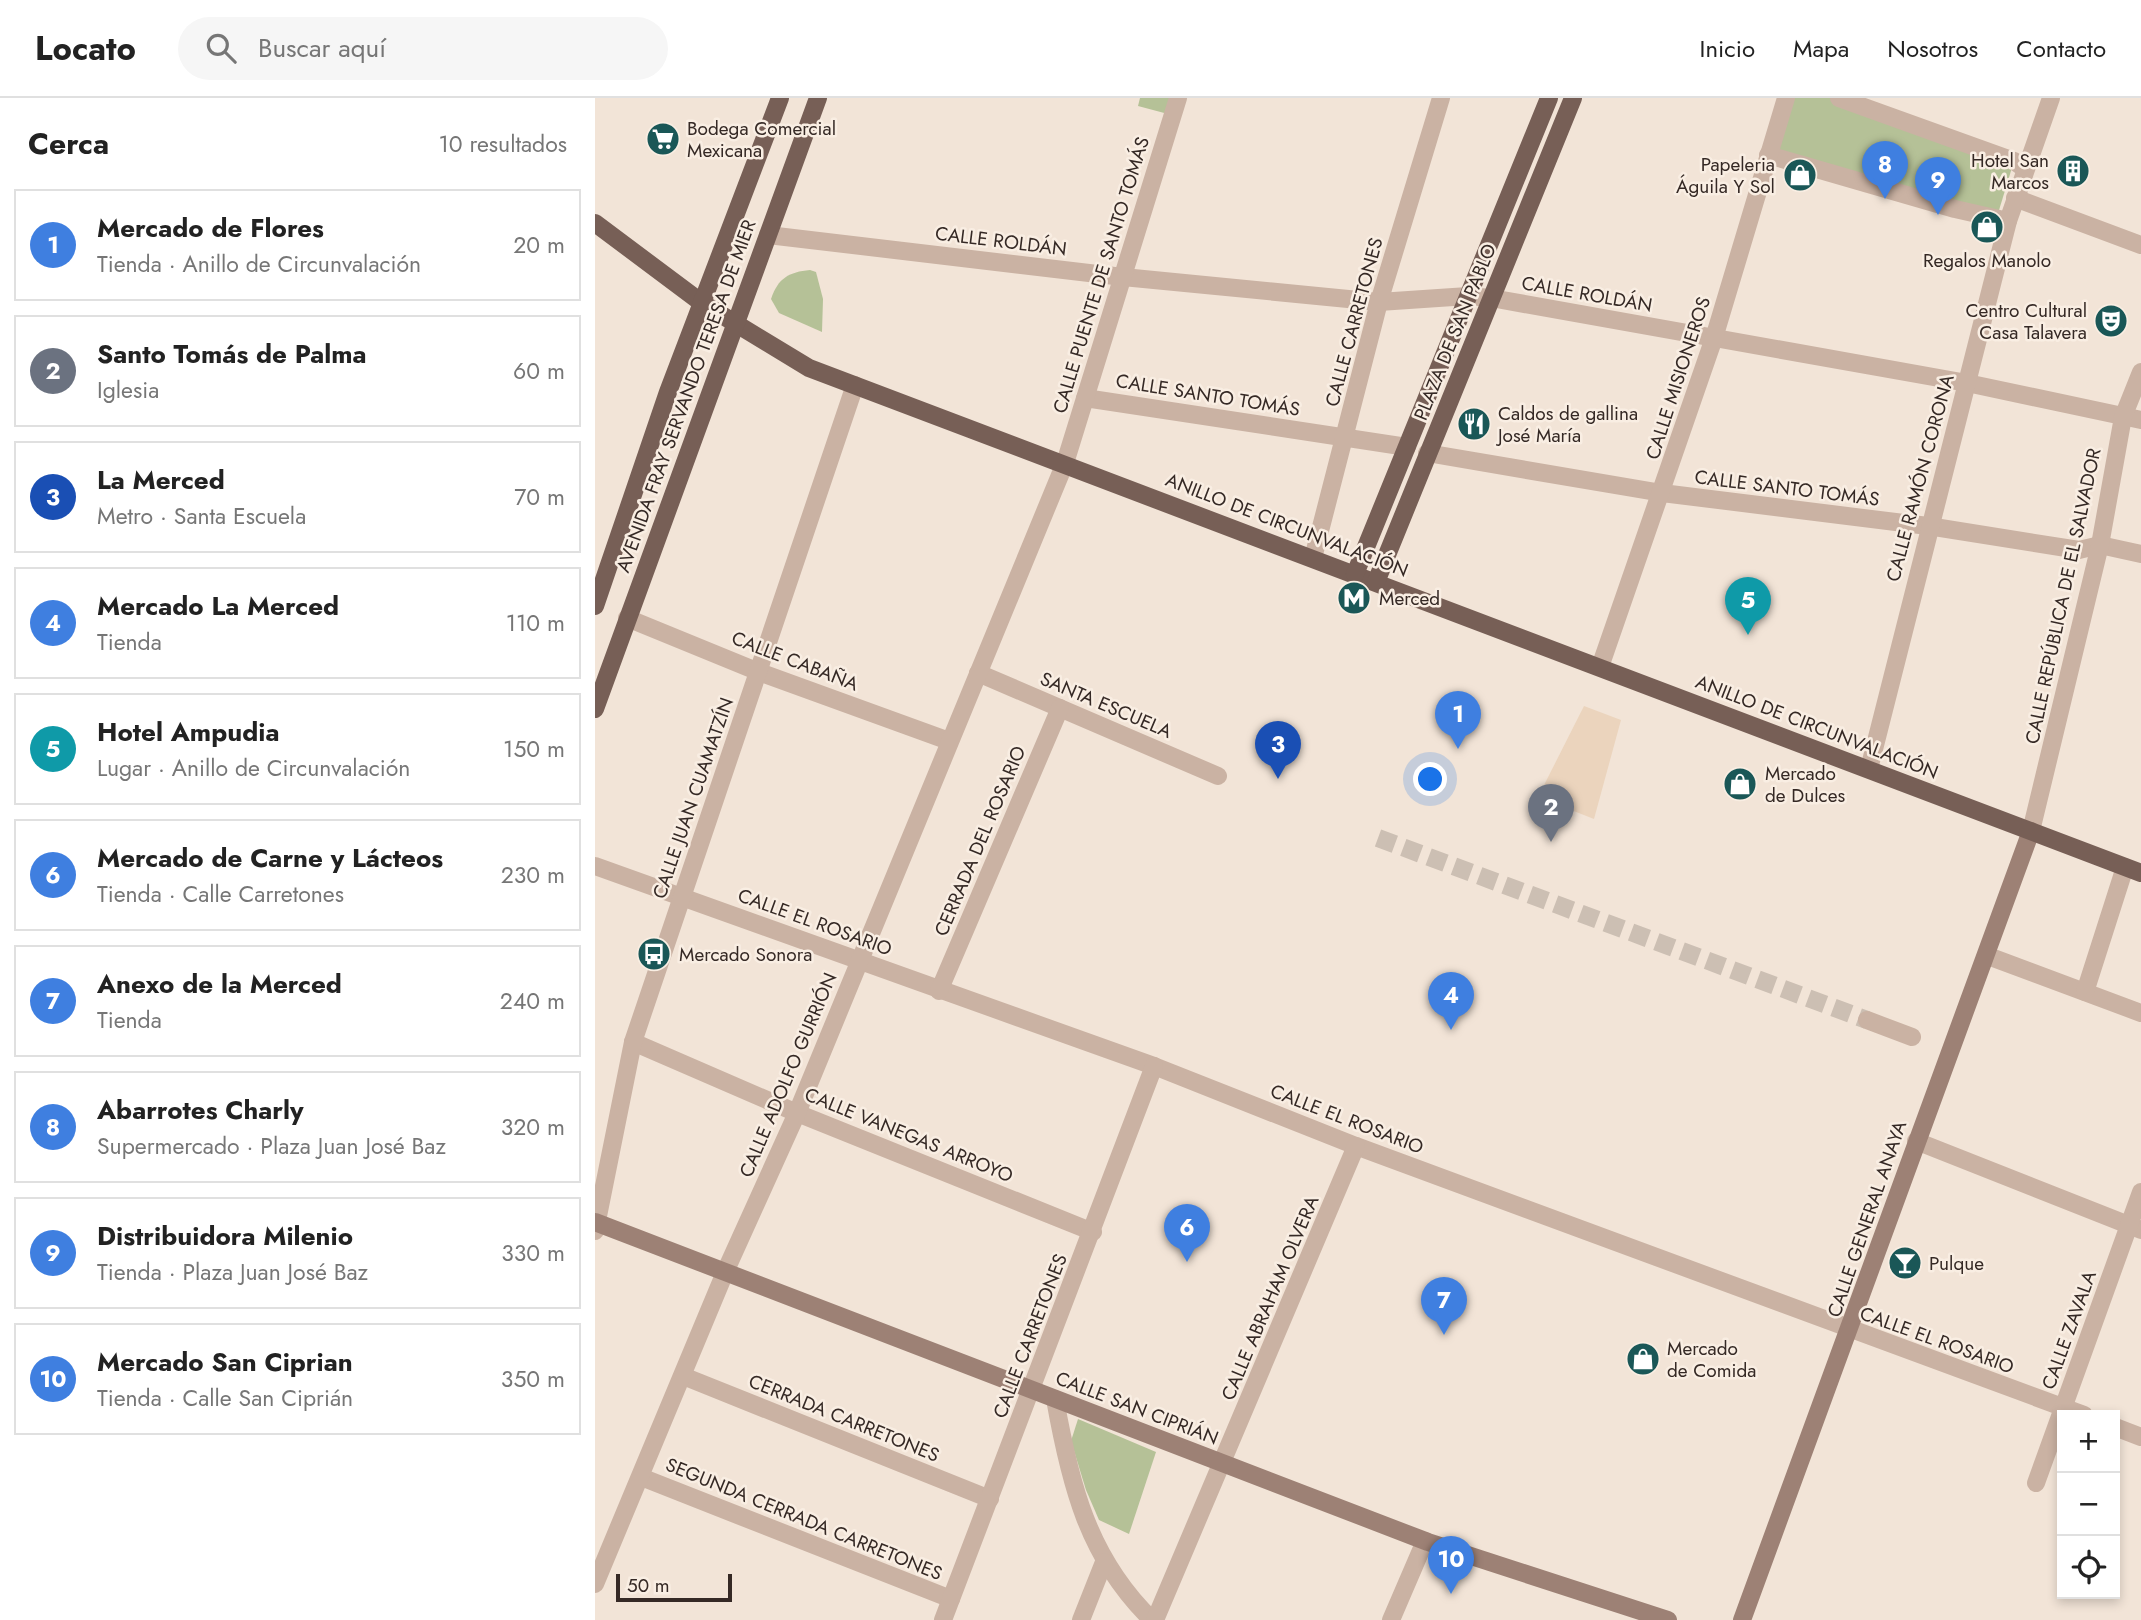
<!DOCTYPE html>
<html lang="es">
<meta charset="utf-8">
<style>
body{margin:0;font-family:Jost,sans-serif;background:#f6f6f6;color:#222}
.controls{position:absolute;right:21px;bottom:21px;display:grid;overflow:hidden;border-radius:0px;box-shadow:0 4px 10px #0003}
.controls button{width:63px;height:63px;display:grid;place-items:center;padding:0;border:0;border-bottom:2px solid #e0e0e0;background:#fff;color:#222;font:35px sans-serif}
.scale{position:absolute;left:21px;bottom:18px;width:116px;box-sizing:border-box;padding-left:7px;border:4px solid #352925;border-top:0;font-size:19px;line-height:24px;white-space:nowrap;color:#352925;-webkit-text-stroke:5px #f9eee3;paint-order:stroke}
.you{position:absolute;left:836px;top:682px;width:24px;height:24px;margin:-18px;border:5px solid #fff;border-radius:50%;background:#1a73e8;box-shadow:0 0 0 10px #1a73e833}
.badge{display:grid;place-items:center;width:46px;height:46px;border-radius:50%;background:#d93025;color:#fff;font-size:23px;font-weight:700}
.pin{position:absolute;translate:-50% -58px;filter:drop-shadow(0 2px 4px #0008)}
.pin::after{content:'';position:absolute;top:37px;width:24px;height:21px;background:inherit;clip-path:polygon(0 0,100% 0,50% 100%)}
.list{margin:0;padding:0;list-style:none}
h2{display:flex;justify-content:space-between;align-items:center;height:91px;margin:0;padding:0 28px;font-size:30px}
h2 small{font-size:23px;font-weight:400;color:#767676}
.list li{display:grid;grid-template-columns:46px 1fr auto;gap:21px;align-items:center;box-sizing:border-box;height:112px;margin:0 14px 14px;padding:0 14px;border:2px solid #e0e0e0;border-radius:0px}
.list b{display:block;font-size:26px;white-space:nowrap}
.list p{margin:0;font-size:23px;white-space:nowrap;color:#767676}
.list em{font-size:23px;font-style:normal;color:#767676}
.icon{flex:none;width:38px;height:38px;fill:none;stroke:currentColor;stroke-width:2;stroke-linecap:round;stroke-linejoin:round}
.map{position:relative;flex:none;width:1546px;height:1522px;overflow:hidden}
header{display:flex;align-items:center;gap:42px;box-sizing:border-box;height:98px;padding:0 35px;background:#fff;border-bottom:2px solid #e0e0e0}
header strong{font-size:33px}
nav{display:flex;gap:38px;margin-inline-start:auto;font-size:24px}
.search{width:490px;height:63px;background:#f6f6f6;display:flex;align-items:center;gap:18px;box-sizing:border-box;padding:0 24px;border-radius:38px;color:#767676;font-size:26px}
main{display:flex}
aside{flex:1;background:#fff}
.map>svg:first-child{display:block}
.green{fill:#b5c197}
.plaza{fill:#ebd4bd}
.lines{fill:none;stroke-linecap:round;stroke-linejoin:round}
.street-tunnel{stroke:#ccbfb3;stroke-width:18;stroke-dasharray:18 9;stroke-linecap:butt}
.street{stroke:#cab2a3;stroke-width:18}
.secondary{stroke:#9d8175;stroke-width:18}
.primary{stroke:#775f56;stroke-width:18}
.labels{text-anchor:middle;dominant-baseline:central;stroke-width:5;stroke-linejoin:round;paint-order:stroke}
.poi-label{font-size:19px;fill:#352925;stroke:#f9eee3;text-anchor:start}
.street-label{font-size:19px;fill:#352925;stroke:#f9eee3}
</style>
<header>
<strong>Locato</strong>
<div class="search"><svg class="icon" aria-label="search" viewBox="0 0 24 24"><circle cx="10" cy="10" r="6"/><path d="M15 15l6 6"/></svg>Buscar aquí</div>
<nav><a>Inicio</a><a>Mapa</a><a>Nosotros</a><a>Contacto</a></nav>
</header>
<main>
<aside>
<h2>Cerca<small>10 resultados</small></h2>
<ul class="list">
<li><span class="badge" style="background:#3f7fe0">1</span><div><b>Mercado de Flores</b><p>Tienda · Anillo de Circunvalación</p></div><em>20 m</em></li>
<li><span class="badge" style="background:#6b7280">2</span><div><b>Santo Tomás de Palma</b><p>Iglesia</p></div><em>60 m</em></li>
<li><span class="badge" style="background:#1a4fb4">3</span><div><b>La Merced</b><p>Metro · Santa Escuela</p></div><em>70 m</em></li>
<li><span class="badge" style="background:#3f7fe0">4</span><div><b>Mercado La Merced</b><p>Tienda</p></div><em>110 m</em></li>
<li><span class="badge" style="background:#0f9aa8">5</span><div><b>Hotel Ampudia</b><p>Lugar · Anillo de Circunvalación</p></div><em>150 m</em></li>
<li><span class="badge" style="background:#3f7fe0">6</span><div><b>Mercado de Carne y Lácteos</b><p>Tienda · Calle Carretones</p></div><em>230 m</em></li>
<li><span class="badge" style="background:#3f7fe0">7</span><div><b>Anexo de la Merced</b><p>Tienda</p></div><em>240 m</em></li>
<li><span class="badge" style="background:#3f7fe0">8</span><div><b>Abarrotes Charly</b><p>Supermercado · Plaza Juan José Baz</p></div><em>320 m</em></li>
<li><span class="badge" style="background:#3f7fe0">9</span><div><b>Distribuidora Milenio</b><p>Tienda · Plaza Juan José Baz</p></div><em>330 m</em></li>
<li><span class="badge" style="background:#3f7fe0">10</span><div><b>Mercado San Ciprian</b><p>Tienda · Calle San Ciprián</p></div><em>350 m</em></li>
</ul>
</aside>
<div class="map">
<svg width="1546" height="1522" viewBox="0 0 1546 1522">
<rect width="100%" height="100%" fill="#f2e4d7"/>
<g class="green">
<path d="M545 0H577L573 16 543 8Z"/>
<path d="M1199 0H1244L1419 63 1401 122 1179 59Z"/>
<path d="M215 172 221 174 228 201 227 234 184 215 176 201C183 180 194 174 215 172Z"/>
<path d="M483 1321 561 1354 534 1436 504 1422 491 1392 476 1343Z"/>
</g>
<path class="plaza" d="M989 608 1026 622 999 721 943 699Z"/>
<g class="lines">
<path class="street-tunnel" d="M783 740 1272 922"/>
<g class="street">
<path d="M1244 0 1419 63 1430 71"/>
<path d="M1173 57 1360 111 1413 123"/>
<path d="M1420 100 1546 147"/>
<path d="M173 137 528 179 784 204 873 198 896 200 1372 285 1546 322"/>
<path d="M490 300 812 349"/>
<path d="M832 355 1067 395 1333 428 1484 452 1505 447 1546 456"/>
<path d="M718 460 784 204 846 0"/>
<path d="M32 520 164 574 354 643"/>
<path d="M1005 569 1119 240 1191 0"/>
<path d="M383 575 623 678"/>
<path d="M1274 671 1413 123 1456 0"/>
<path d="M1436 733 1505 447 1528 319 1546 274"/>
<path d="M0 768 559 968 761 1048 1489 1317"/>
<path d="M1393 858 1546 915"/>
<path d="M344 893 465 610"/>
<path d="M1490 894 1530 769"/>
<path d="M1272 922 1317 939"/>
<path d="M38 944 202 1015 498 1134"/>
<path d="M1321 1043 1546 1132"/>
<path d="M0 1133 38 944 260 287"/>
<path d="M88 1278 395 1401"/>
<path d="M460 1301C475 1386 493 1460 557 1522"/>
<path d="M1520 1329 1546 1339"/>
<path d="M46 1379 356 1501"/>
<path d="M1441 1385 1546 1094"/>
<path d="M0 1486 131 1172 202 1015 470 365 583 0"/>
<path d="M348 1522 559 968"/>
<path d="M486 1522 509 1464"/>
<path d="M560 1522 761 1048"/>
<path d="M796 1522 830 1443"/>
</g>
<g class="secondary">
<path d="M0 1124 833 1444 1073 1522"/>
<path d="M1147 1522 1436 733"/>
</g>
<g class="primary">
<path d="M0 125 107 205 214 270 1546 775"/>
<path d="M760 476 954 0"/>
<path d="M781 484 978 0"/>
<path d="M0 508 73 294 185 0"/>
<path d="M0 611 223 0"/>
</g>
</g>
<defs>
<symbol id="supermarket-disc" viewBox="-11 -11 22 22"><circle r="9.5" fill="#1a5757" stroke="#f9eee3"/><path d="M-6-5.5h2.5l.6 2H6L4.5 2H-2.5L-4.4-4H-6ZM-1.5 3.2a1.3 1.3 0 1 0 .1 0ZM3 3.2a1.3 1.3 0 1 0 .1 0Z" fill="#fff"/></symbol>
<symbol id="building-disc" viewBox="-11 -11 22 22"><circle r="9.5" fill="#1a5757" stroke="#f9eee3"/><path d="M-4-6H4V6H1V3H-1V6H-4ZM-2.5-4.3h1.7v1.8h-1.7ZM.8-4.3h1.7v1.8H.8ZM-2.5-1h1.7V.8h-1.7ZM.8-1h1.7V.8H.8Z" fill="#fff"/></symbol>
<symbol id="shop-disc" viewBox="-11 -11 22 22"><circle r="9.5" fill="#1a5757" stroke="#f9eee3"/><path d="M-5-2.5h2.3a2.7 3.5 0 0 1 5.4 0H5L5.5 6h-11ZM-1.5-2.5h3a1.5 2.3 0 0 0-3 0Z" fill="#fff"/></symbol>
<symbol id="theatre-disc" viewBox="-11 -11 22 22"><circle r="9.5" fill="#1a5757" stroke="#f9eee3"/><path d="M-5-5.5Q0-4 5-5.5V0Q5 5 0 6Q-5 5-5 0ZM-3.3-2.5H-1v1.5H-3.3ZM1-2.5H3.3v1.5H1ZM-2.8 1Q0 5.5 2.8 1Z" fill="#fff"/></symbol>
<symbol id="restaurant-disc" viewBox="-11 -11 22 22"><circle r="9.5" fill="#1a5757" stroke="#f9eee3"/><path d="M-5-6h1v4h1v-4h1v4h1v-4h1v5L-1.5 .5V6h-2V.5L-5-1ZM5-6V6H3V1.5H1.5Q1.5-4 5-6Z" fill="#fff"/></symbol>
<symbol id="metro-disc" viewBox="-11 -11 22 22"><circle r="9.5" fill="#1a5757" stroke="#f9eee3"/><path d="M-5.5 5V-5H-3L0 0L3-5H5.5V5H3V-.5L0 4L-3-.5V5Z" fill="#fff"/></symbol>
<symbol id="bus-disc" viewBox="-11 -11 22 22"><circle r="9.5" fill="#1a5757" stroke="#f9eee3"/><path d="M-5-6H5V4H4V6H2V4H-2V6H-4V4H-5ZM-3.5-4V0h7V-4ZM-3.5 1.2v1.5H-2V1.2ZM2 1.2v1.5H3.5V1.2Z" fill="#fff"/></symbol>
<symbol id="bar-disc" viewBox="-11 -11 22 22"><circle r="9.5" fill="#1a5757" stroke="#f9eee3"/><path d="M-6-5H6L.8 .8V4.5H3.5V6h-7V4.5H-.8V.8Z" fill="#fff"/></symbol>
</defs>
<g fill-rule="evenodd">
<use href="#supermarket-disc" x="49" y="22" width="38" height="38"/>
<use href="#building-disc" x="1459" y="54" width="38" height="38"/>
<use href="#shop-disc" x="1186" y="58" width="38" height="38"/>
<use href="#shop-disc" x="1373" y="110" width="38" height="38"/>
<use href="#theatre-disc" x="1497" y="204" width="38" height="38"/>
<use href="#restaurant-disc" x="860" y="307" width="38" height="38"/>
<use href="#metro-disc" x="740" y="481" width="38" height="38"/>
<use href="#shop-disc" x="1126" y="667" width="38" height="38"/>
<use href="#bus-disc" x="40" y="837" width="38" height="38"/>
<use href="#bar-disc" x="1291" y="1146" width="38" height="38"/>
<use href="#shop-disc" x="1029" y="1242" width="38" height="38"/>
</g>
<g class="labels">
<g class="poi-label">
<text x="92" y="30">Bodega Comercial<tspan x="92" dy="22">Mexicana</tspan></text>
<text x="1454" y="62" text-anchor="end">Hotel San<tspan x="1454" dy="22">Marcos</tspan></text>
<text x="1180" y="66" text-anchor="end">Papeleria<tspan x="1180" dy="22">Águila Y Sol</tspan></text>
<text x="1392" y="162" text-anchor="middle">Regalos Manolo</text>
<text x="1492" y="212" text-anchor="end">Centro Cultural<tspan x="1492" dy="22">Casa Talavera</tspan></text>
<text x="903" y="315">Caldos de gallina<tspan x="903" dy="22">José María</tspan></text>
<text x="784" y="500">Merced</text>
<text x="1170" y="675">Mercado<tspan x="1170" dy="22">de Dulces</tspan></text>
<text x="84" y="856">Mercado Sonora</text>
<text x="1334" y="1165">Pulque</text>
<text x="1072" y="1250">Mercado<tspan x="1072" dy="22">de Comida</tspan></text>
</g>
<g class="street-label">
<text transform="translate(406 143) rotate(7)">CALLE ROLDÁN</text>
<text transform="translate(506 177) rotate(-73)">CALLE PUENTE DE SANTO TOMÁS</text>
<text transform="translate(992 196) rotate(10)">CALLE ROLDÁN</text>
<text transform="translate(759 224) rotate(-75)">CALLE CARRETONES</text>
<text transform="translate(860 234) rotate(-68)">PLAZA DE SAN PABLO</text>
<text transform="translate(1083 280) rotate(-72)">CALLE MISIONEROS</text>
<text transform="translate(613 297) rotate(9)">CALLE SANTO TOMÁS</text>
<text transform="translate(91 298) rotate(-70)">AVENIDA FRAY SERVANDO TERESA DE MIER</text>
<text transform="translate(1325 380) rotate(-75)">CALLE RAMÓN CORONA</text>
<text transform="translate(1192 390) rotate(7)">CALLE SANTO TOMÁS</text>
<text transform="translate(692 427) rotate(21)">ANILLO DE CIRCUNVALACIÓN</text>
<text transform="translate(1468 498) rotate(-78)">CALLE REPÚBLICA DE EL SALVADOR</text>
<text transform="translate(200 563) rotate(21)">CALLE CABAÑA</text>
<text transform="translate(511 607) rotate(23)">SANTA ESCUELA</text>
<text transform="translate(1222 629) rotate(21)">ANILLO DE CIRCUNVALACIÓN</text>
<text transform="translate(98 700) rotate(-71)">CALLE JUAN CUAMATZÍN</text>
<text transform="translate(385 743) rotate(-67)">CERRADA DEL ROSARIO</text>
<text transform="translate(220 824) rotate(20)">CALLE EL ROSARIO</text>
<text transform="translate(193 977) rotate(-67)">CALLE ADOLFO GURRIÓN</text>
<text transform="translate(752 1021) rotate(21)">CALLE EL ROSARIO</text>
<text transform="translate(314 1037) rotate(22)">CALLE VANEGAS ARROYO</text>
<text transform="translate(1272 1121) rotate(-71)">CALLE GENERAL ANAYA</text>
<text transform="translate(675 1200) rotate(-67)">CALLE ABRAHAM OLVERA</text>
<text transform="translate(1474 1232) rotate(-70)">CALLE ZAVALA</text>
<text transform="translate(435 1238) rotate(-69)">CALLE CARRETONES</text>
<text transform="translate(1342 1242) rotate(20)">CALLE EL ROSARIO</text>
<text transform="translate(542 1310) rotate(21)">CALLE SAN CIPRIÁN</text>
<text transform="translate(249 1320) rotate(22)">CERRADA CARRETONES</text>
<text transform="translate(209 1421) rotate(22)">SEGUNDA CERRADA CARRETONES</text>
</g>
</g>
</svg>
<div class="controls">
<button>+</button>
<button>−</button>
<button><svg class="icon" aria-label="locate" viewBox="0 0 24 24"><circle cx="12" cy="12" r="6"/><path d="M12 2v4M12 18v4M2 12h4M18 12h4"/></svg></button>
</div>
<div class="scale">50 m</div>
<div class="you"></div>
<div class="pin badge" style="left:863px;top:651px;background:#3f7fe0">1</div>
<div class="pin badge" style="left:956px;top:744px;background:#6b7280">2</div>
<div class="pin badge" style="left:683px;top:681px;background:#1a4fb4">3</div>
<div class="pin badge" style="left:856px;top:932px;background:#3f7fe0">4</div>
<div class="pin badge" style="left:1153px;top:537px;background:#0f9aa8">5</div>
<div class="pin badge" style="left:592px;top:1164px;background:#3f7fe0">6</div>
<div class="pin badge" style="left:849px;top:1237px;background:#3f7fe0">7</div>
<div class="pin badge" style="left:1290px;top:101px;background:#3f7fe0">8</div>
<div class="pin badge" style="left:1343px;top:117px;background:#3f7fe0">9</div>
<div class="pin badge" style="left:856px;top:1496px;background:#3f7fe0">10</div>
</div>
</main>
